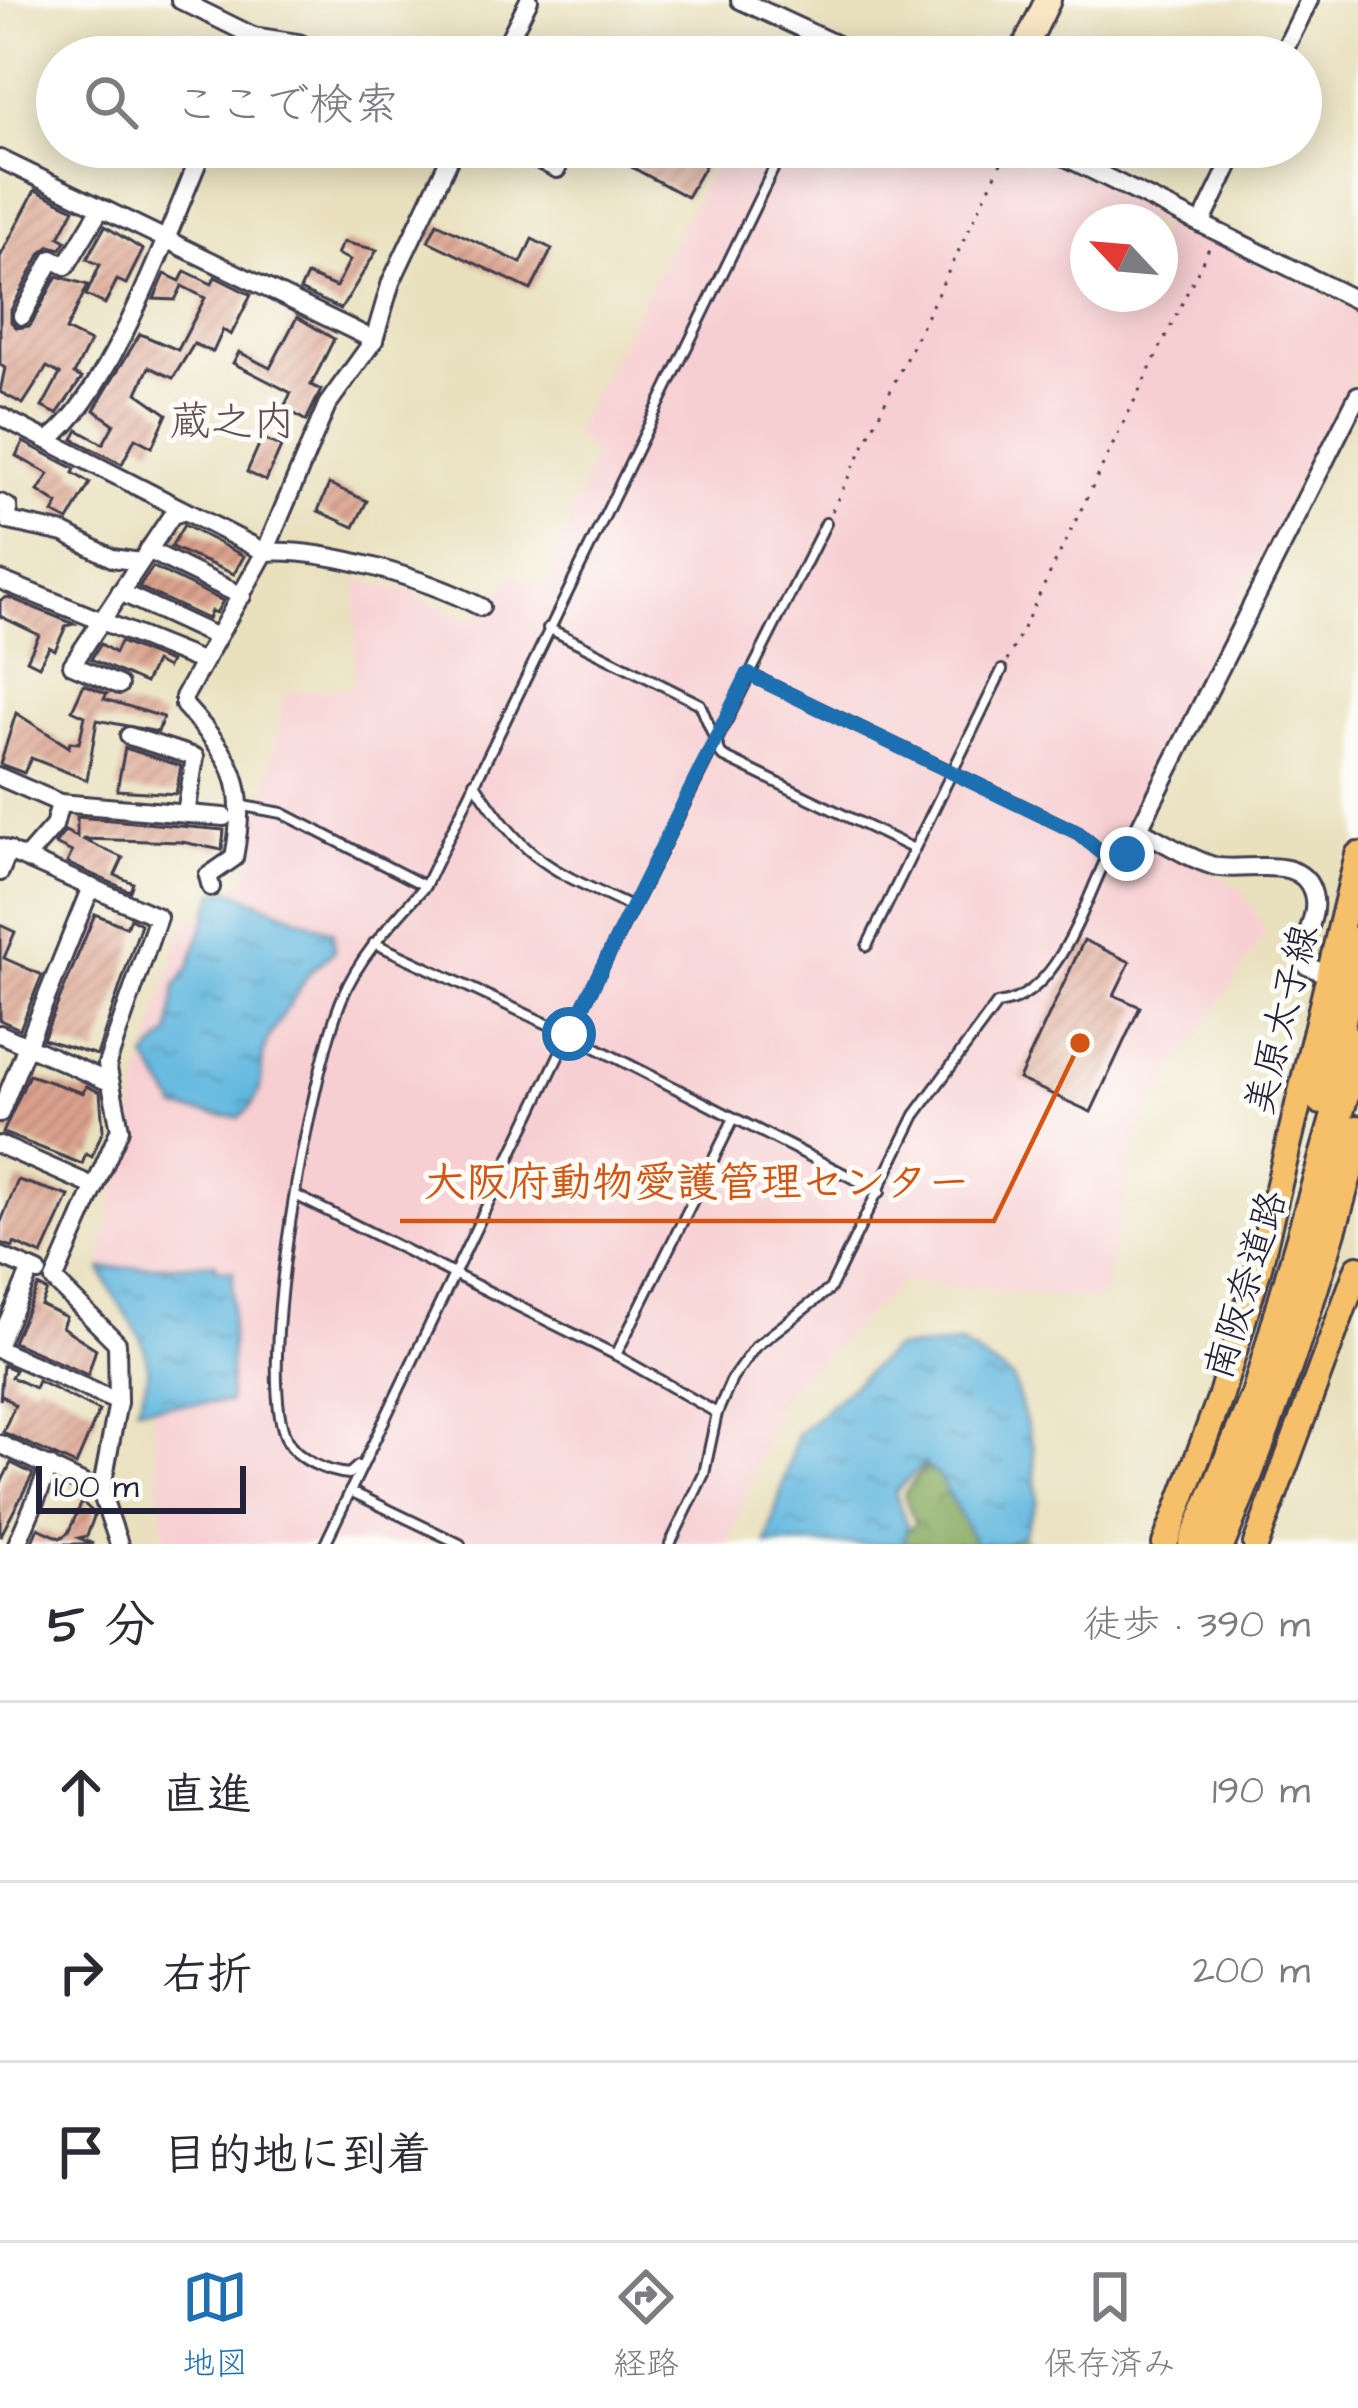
<!DOCTYPE html>
<html lang="ja">
<meta charset="utf-8">
<style>
body{margin:0;font-family:"Architects Daughter","Klee One",sans-serif;background:#f2f2f3;color:#2b2b33}
.compass{position:absolute;left:1070px;top:204px;width:108px;height:108px;border-radius:50%;background:#fff;box-shadow:0 6px 30px #0003;rotate:296deg}
.scale{position:absolute;left:36px;bottom:30px;width:210px;box-sizing:border-box;padding-left:12px;border:6px solid #22223b;border-top:0;font-size:33px;line-height:42px;white-space:nowrap;color:#22223b;-webkit-text-stroke:9px #fdfcf7;paint-order:stroke}
.stop{position:absolute;width:36px;height:36px;margin:-27px;border:9px solid #1f6fb2;border-radius:50%;background:#fff}
.stop.end{background:#1f6fb2;border-color:#fff;box-shadow:0 3px 12px #0008}
.list{margin:0;padding:0;list-style:none}
h2{display:flex;justify-content:space-between;align-items:center;height:156px;margin:0;padding:0 48px;font-size:51px}
h2 small{font-size:39px;font-weight:400;color:#7c7c81}
.list li{display:grid;grid-template-columns:78px 1fr auto;gap:36px;align-items:center;box-sizing:border-box;height:180px;padding:0 48px;border-top:3px solid #e1e1e2}
.list b{display:block;font-size:45px;white-space:nowrap}
.list em{font-size:39px;font-style:normal;color:#7c7c81}
.icon{flex:none;width:66px;height:66px;fill:none;stroke:currentColor;stroke-width:2;stroke-linecap:round;stroke-linejoin:round}
.map{position:relative;flex:none;width:1358px;height:1544px;overflow:hidden}
.search{position:absolute;background:#fff;box-shadow:0 6px 30px #0003;left:36px;right:36px;top:36px;height:132px;display:flex;align-items:center;gap:30px;box-sizing:border-box;padding:0 42px;border-radius:66px;color:#7c7c81;font-size:45px}
.sheet{height:696px;background:#fff}
nav{display:flex;justify-content:space-around;align-items:center;box-sizing:border-box;height:168px;border-top:3px solid #e1e1e2;background:#fff;font-size:33px;color:#7c7c81}
nav a{display:grid;justify-items:center;gap:6px}
nav .on{color:#1f6fb2}
.map>svg:first-child{display:block}
.built{fill:#f7cfd2;fill-rule:evenodd}
.forest{fill:url(#forest-crowns);stroke:#54664c;stroke-width:3}
.water{fill:url(#water-ripples);stroke:#426d8d;stroke-width:3}
.building{fill:url(#building-hatch)}
.lines{fill:none;stroke-linecap:round;stroke-linejoin:round}
.lane-casing{stroke:#403e4e;stroke-width:14}
.street-casing{stroke:#403e4e;stroke-width:22}
.secondary-casing{stroke:#403e4e;stroke-width:30}
.primary-casing{stroke:#403e4e;stroke-width:30}
.highway-casing{stroke:#403e4e;stroke-width:36}
.path{stroke:#403e4e;stroke-width:3;stroke-dasharray:3 9;stroke-linecap:butt}
.lane{stroke:#fff;stroke-width:8}
.street{stroke:#fff;stroke-width:16}
.secondary{stroke:#fbe6c4;stroke-width:24}
.primary{stroke:#f6c06b;stroke-width:24}
.highway{stroke:#f6c06b;stroke-width:30}
.route{stroke:#1f6fb2;stroke-width:15}
.labels{text-anchor:middle;dominant-baseline:central;stroke-width:10;stroke-linejoin:round;paint-order:stroke}
.street-label{font-size:39px;fill:#22223b;stroke:#fdfcf7}
.neighbourhood-label{font-size:42px;fill:#634f58;stroke:#fdfcf7}
.leader{fill:none;stroke:#d45411;stroke-width:4.5}
.callout-dot{fill:#d45411;stroke:#fdfcf7;stroke-width:4.5}
.callout-label{font-size:42px;text-anchor:middle;font-weight:bold;fill:#d45411;stroke:#fdfcf7;stroke-width:10;stroke-linejoin:round;paint-order:stroke}
</style>
<div class="map">
<svg width="1358" height="1544" viewBox="0 0 1358 1544">
<defs>
<pattern id="forest-crowns" width="20" height="18" patternUnits="userSpaceOnUse" patternTransform="scale(3)"><rect width="20" height="18" fill="#86a95e"/><path d="M2 6a3 3 0 1 1 6 0M12 15a3 3 0 1 1 6 0" fill="none" stroke="#6d894f"/></pattern>
<pattern id="water-ripples" width="26" height="14" patternUnits="userSpaceOnUse" patternTransform="scale(3)"><rect width="26" height="14" fill="#62b8df"/><path d="M2 4q2-2 4 0t4 0M15 11q2-2 4 0t4 0" fill="none" stroke="#5095b6"/></pattern>
<pattern id="building-hatch" width="6" height="6" patternUnits="userSpaceOnUse" patternTransform="scale(3)"><rect width="6" height="6" fill="#dca38e"/><path d="M-1 1l2-2M0 6l6-6M5 7l2-2" fill="none" stroke="#b28475"/></pattern>
</defs>
<rect width="100%" height="100%" fill="#fdfcf7"/>
<filter id="ink" filterUnits="userSpaceOnUse"><feTurbulence type="fractalNoise" baseFrequency=".00833" numOctaves="2"/><feDisplacementMap in="SourceGraphic" scale="24" xChannelSelector="R" yChannelSelector="G"/><feConvolveMatrix kernelMatrix="1 2 1 2 8 2 1 2 1" color-interpolation-filters="sRGB"/></filter>
<filter id="wash" filterUnits="userSpaceOnUse"><feTurbulence type="fractalNoise" baseFrequency=".004" numOctaves="4" result="noise"/><feDisplacementMap in="SourceGraphic" scale="48" xChannelSelector="R" yChannelSelector="G"/><feGaussianBlur stdDeviation="2.7" result="paint"/><feColorMatrix in="noise" values="0 0 0 0 0 0 0 0 0 0 0 0 0 0 0 0 0 1.4 0 .05"/><feComposite in="paint" operator="in"/></filter>
<g filter="url(#wash)">
<rect width="100%" height="100%" fill="#e9e0bd"/>
<path class="built" d="M723 147H1027L1358 311V365L1125 827 1241 888 1266 932 1143 1122 1101 1300 902 1281 779 1400 729 1544H164L146 1335 101 1261 140 1080 182 929 247 880 285 693 354 687 357 580 409 590 472 623 514 573 544 588 595 454 573 433ZM1088 222H1160V294H1088Z"/>
<path class="forest" d="M924 1468 955 1484 1030 1544H884L915 1525 904 1494Z"/>
<g class="water">
<path d="M230 890 333 932 334 951 310 972 269 1037C253 1066 275 1089 239 1118L178 1109 146 1058 170 1033 175 987 189 967 215 892Z"/>
<path d="M216 1263V1269L233 1271 229 1402 137 1407C169 1343 119 1320 101 1269Z"/>
<path d="M961 1344 1013 1379 1033 1446 1037 1501 1023 1535 1003 1544H976L939 1477 924 1464 895 1492 907 1526 903 1544H766L797 1435 893 1349Z"/>
</g>
<g id="blocks">
<g class="building">
<path d="M637 147H716L687 197 628 165Z"/>
<path d="M35 190 74 209 59 237 66 241 61 249 50 246 41 253 11 310V322L17 328 30 326 57 276 88 285 66 330 90 342 74 374 82 378 57 414 42 407 60 374 47 367 23 404 0 392 5 368 0 365V257Z"/>
<path d="M437 223 521 263 532 239 552 249 531 290 428 241Z"/>
<path d="M105 226 143 250 126 284 117 280 105 304 86 295 100 265 87 259Z"/>
<path d="M343 242 377 250 341 309 300 290 307 275 336 287 350 260 337 254Z"/>
<path d="M185 271 212 284 215 277 251 295 231 335 223 330 213 352 194 344 173 378 149 367 137 393 167 414 152 447 135 438 122 464 73 439 78 430 103 444 114 424 94 410 140 334 178 350 205 298 182 286 175 300 154 299 165 274 180 281Z"/>
<path d="M297 317 334 339 311 385 321 390 306 421 284 407 291 393 233 363 239 352 270 368Z"/>
<path d="M262 438 281 447 266 481 247 472Z"/>
<path d="M23 442 75 469 73 473 90 483 68 521 53 513 58 504 38 491 49 474 16 456Z"/>
<path d="M329 484 367 501 354 527 318 511Z"/>
<path d="M184 525 244 556 234 574 171 547Z"/>
<path d="M153 567 223 601 216 613 211 611 208 619 139 587Z"/>
<path d="M8 597 74 624 66 626 55 650 49 647 39 666 27 660 39 635 0 616V600Z"/>
<path d="M120 642 170 662 167 668 155 662 145 683 91 659 101 644 115 653Z"/>
<path d="M84 684 107 694 104 699 163 717 158 732 97 720 87 780 31 758 24 773 0 764 16 713 69 747 70 742 79 743 85 716 72 710Z"/>
<path d="M125 748 181 766 176 794 117 790Z"/>
<path d="M77 817 224 830 222 850 182 842 82 839 123 858 115 875 133 883 130 891 67 863 72 852 55 844 65 831 77 837Z"/>
<path d="M95 914 126 927 130 918 141 924 97 1055 43 1039Z"/>
<path d="M0 925 15 932 4 958 42 975 20 1029 0 1020Z"/>
<path d="M1084 940 1130 962 1114 995 1140 1007 1091 1112 1019 1079Z"/>
<path d="M29 1075 83 1093 86 1086 100 1092 103 1130 92 1157 86 1154 82 1164 3 1133Z"/>
<path d="M18 1180 69 1196 42 1255 14 1243 13 1247 0 1243V1224Z"/>
<path d="M38 1286 47 1291 41 1305 66 1317 62 1327 96 1349 88 1375 13 1342Z"/>
<path d="M3 1365 15 1370 11 1377 35 1388 38 1381 99 1411 76 1465 3 1432 15 1405 2 1395 0 1400Z"/>
<path d="M11 1463 33 1474 0 1537V1485Z"/>
<path d="M82 1502 95 1514 87 1536 79 1538 93 1544H31L38 1528 60 1538 68 1533Z"/>
</g>
</g>
</g>
<g filter="url(#ink)">
<use href="#blocks" fill-opacity="0" stroke="#403e4e" stroke-width="3"/>
<g class="lines">
<defs>
<g id="lane">
<path d="M548 628 700 704 722 756 914 849"/>
<path d="M749 674 1079 833 1107 857 1128 854 1138 830"/>
<path d="M474 782C528 864 547 867 633 908"/>
<path d="M243 806 282 813 425 886"/>
<path d="M374 943 569 1034 880 1192"/>
<path d="M867 946 1002 670"/>
<path d="M295 1195 616 1355 717 1413"/>
<path d="M616 1355 734 1118"/>
<path d="M358 1466 349 1474C327 1472 297 1460 287 1440 253 1372 312 1068 343 996 361 953 395 920 425 886L784 147"/>
<path d="M350 1491 460 1544"/>
<path d="M325 1544 569 1034 826 523"/>
<path d="M670 1544 704 1474 717 1413 732 1379 755 1347 830 1289 915 1115 997 1004C1058 998 1083 905 1107 857"/>
</g>
<g id="street">
<path d="M180 0 253 36 244 57"/>
<path d="M740 0 863 57"/>
<path d="M253 36 298 43 331 57"/>
<path d="M500 57 529 0"/>
<path d="M1281 57 1309 0"/>
<path d="M513 147 557 169"/>
<path d="M1045 147 1358 301"/>
<path d="M0 159 374 340"/>
<path d="M1201 224 1238 147"/>
<path d="M22 316 52 259 66 266 101 208"/>
<path d="M0 416 265 552C327 548 426 579 481 607"/>
<path d="M50 439C113 390 171 223 204 147"/>
<path d="M0 503 8 507 9 521 64 533 112 558 140 562"/>
<path d="M148 550 242 596"/>
<path d="M0 580 201 661"/>
<path d="M120 592 215 636"/>
<path d="M119 685 72 665 172 515 182 512"/>
<path d="M129 736 195 757 186 814"/>
<path d="M0 777 60 803 224 817"/>
<path d="M0 847 158 917 107 1064 120 1129 54 1280 117 1343 118 1402 101 1492"/>
<path d="M26 858 54 826 60 803"/>
<path d="M0 872 9 850"/>
<path d="M211 887 208 876 234 858C248 782 234 760 184 705V697L265 552 327 405 374 340 391 282 455 147"/>
<path d="M1334 977 1307 966C1297 941 1320 919 1313 894 1302 851 1242 874 1214 866 1188 858 1162 841 1139 829L1358 395"/>
<path d="M0 1034 109 1082"/>
<path d="M0 1113 91 887"/>
<path d="M0 1145 95 1187"/>
<path d="M0 1256 38 1272"/>
<path d="M0 1340 31 1269"/>
<path d="M0 1350 118 1402"/>
<path d="M0 1444 101 1492 119 1544"/>
<path d="M17 1544 50 1466"/>
</g>
<path id="secondary" d="M1020 57 1048 0"/>
<g id="primary">
<path d="M1165 1544 1220 1398 1259 1267 1358 855"/>
<path d="M1256 1544 1358 1268"/>
</g>
<g id="highway">
<path d="M1322 1099 1358 942"/>
<path d="M1194 1544 1257 1395 1358 1042"/>
<path d="M1219 1544C1275 1408 1321 1273 1358 1131"/>
</g>
</defs>
<use href="#lane" class="lane-casing"/>
<use href="#street" class="street-casing"/>
<use href="#secondary" class="secondary-casing"/>
<use href="#primary" class="primary-casing"/>
<use href="#highway" class="highway-casing"/>
<g class="path">
<path d="M832 511 1007 151"/>
<path d="M1007 661 1209 248"/>
</g>
<use href="#lane" class="lane"/>
<use href="#street" class="street"/>
<use href="#secondary" class="secondary"/>
<use href="#primary" class="primary"/>
<use href="#highway" class="highway"/>
</g>
</g>
<g class="lines" filter="url(#ink)">
<path class="route" d="M569 1034 748 674 1078 833 1107 857 1127 854"/>
</g>
<g class="labels">
<g class="street-label">
<text transform="translate(1283 1020) rotate(-76)">美原太子線</text>
<text transform="translate(1247 1285) rotate(-73)">南阪奈道路</text>
</g>
<g class="neighbourhood-label">
<text x="232" y="423">蔵之内</text>
</g>
</g>
<path class="leader" d="M1080 1043L994 1221H400"/>
<circle class="callout-dot" cx="1080" cy="1043" r="12"/>
<g class="callout-label">
<text x="697" y="1196">大阪府動物愛護管理センター</text>
</g>
</svg>
<svg class="compass" viewBox="-18 -18 36 36"><path d="M0-13l5 13h-10z" fill="#e53935"/><path d="M0 13l5-13h-10z" fill="#7c7c81"/></svg>
<div class="scale">100 m</div>
<div class="stop" style="left:569px;top:1034px"></div>
<div class="stop end" style="left:1127px;top:854px"></div>
<div class="search"><svg class="icon" aria-label="search" viewBox="0 0 24 24"><circle cx="10" cy="10" r="6"/><path d="M15 15l6 6"/></svg>ここで検索</div>
</div>
<section class="sheet">
<h2>5 分<small>徒歩 · 390 m</small></h2>
<ul class="list">
<li><svg class="icon" aria-label="ahead" viewBox="0 0 24 24"><path d="M12 20V5M6 11l6-6 6 6"/></svg><div><b>直進</b></div><em>190 m</em></li>
<li><svg class="icon" aria-label="right" viewBox="0 0 24 24"><path d="M7 20v-9h11M14 6l5 5-5 5"/></svg><div><b>右折</b></div><em>200 m</em></li>
<li><svg class="icon" aria-label="arrive" viewBox="0 0 24 24"><path d="M6 21V4h12l-3 4 3 4H6"/></svg><div><b>目的地に到着</b></div></li>
</ul>
</section>
<nav>
<a class="on"><svg class="icon" aria-label="map" viewBox="0 0 24 24"><path d="M3 6l6-2 6 2 6-2v14l-6 2-6-2-6 2zM9 4v14M15 6v14"/></svg>地図</a>
<a><svg class="icon" aria-label="directions" viewBox="0 0 24 24"><path d="M12 3l9 9-9 9-9-9zM9 14v-3h6M13 9l2 2-2 2"/></svg>経路</a>
<a><svg class="icon" aria-label="saved" viewBox="0 0 24 24"><path d="M7 4h10v16l-5-4-5 4z"/></svg>保存済み</a>
</nav>
